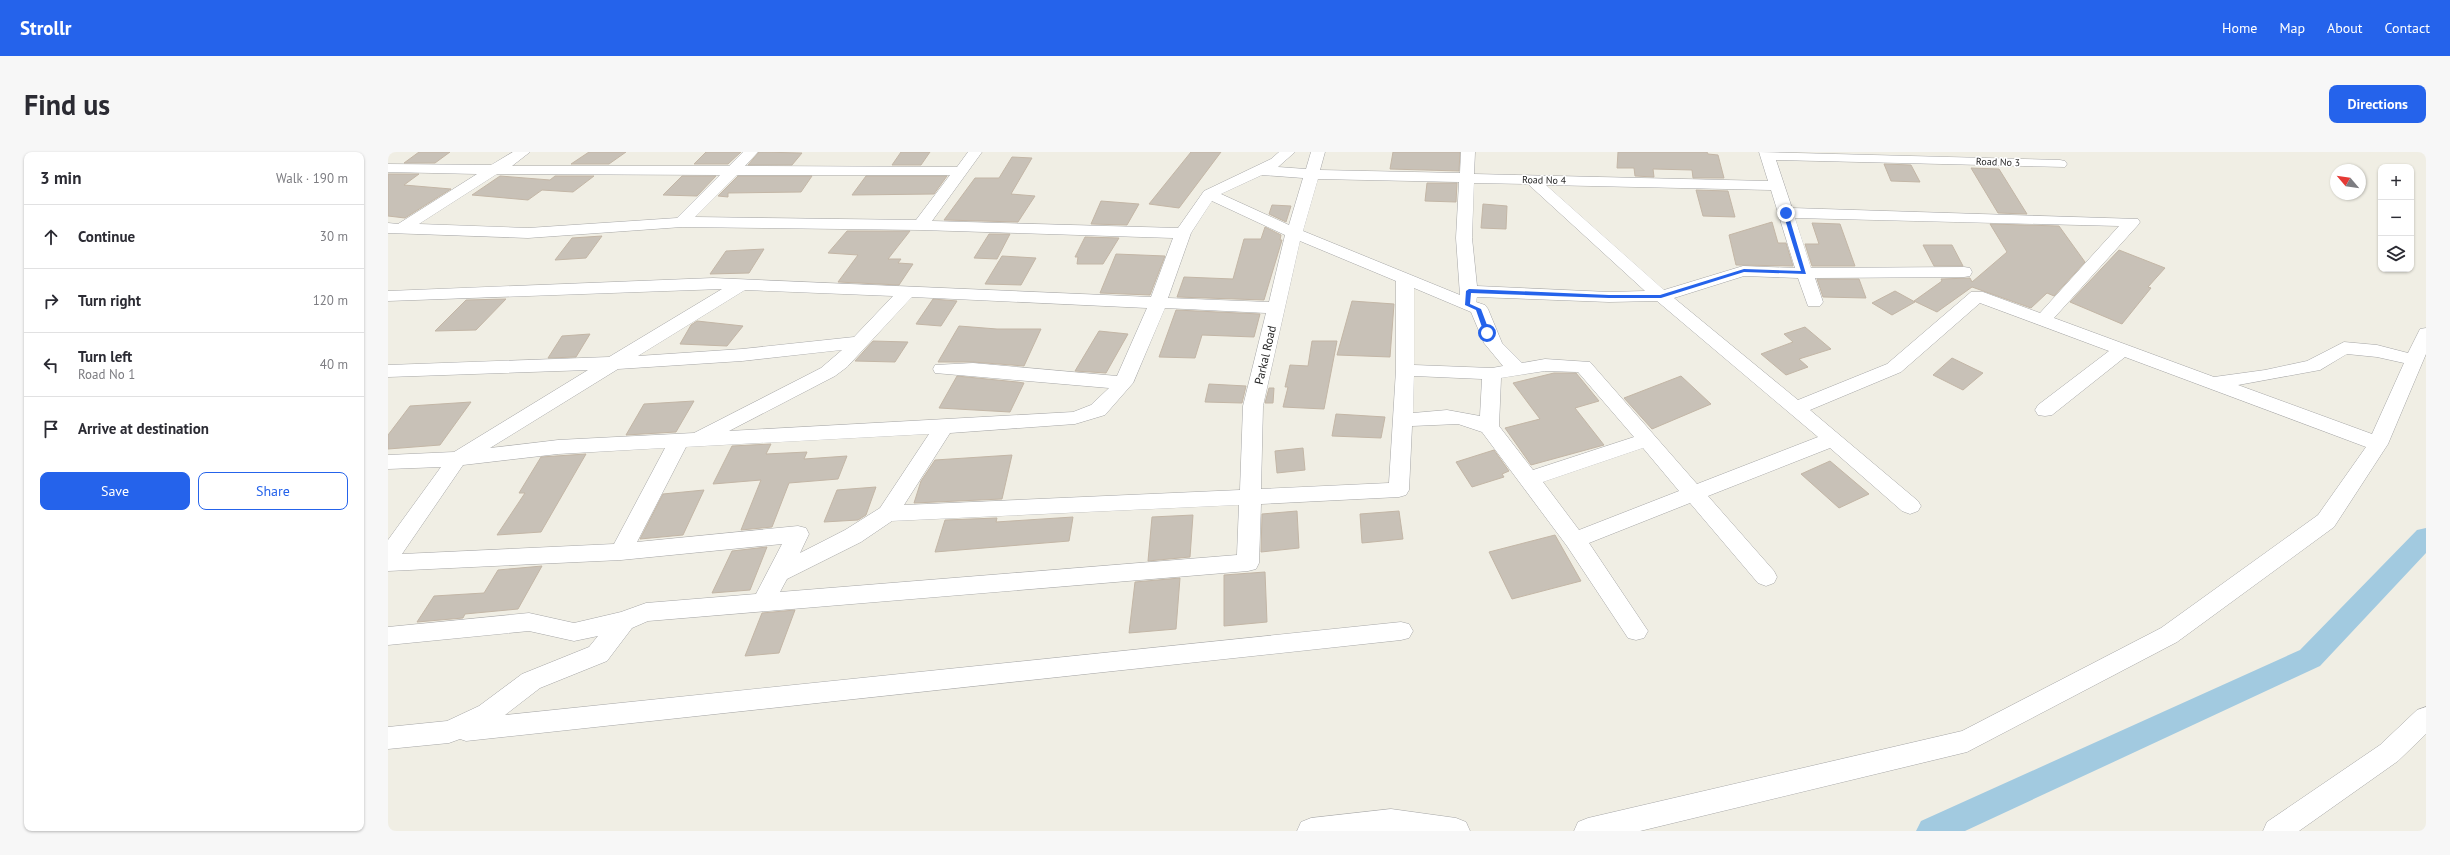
<!DOCTYPE html>
<meta charset="utf-8">
<style>
body{margin:0;font-family:"PT Sans",sans-serif;background:#f7f7f7;color:#2b2b33}
.controls{position:absolute;right:12px;top:12px;display:grid;overflow:hidden;border-radius:8px;box-shadow:0 1px 3px #0004}
.controls button{width:36px;height:36px;display:grid;place-items:center;padding:0;border:0;border-bottom:1px solid #e1e1e2;background:#fff;color:#2b2b33;font:20px sans-serif}
.compass{position:absolute;left:1942px;top:12px;width:36px;height:36px;border-radius:50%;background:#fff;box-shadow:0 1px 3px #0004;rotate:299deg}
.stop{position:absolute;width:12px;height:12px;margin:-9px;border:3px solid #2563eb;border-radius:50%;background:#fff}
.stop.end{background:#2563eb;border-color:#fff;box-shadow:0 1px 4px #0008}
.list{margin:0;padding:0;list-style:none}
h2{display:flex;justify-content:space-between;align-items:center;height:52px;margin:0;padding:0 16px;font-size:17px}
h2 small{font-size:13px;font-weight:400;color:#7c7c81}
.list li{display:grid;grid-template-columns:26px 1fr auto;gap:12px;align-items:center;box-sizing:border-box;height:64px;padding:0 16px;border-top:1px solid #e1e1e2}
.list b{display:block;font-size:15px;white-space:nowrap}
.list p{margin:0;font-size:13px;white-space:nowrap;color:#7c7c81}
.list em{font-size:13px;font-style:normal;color:#7c7c81}
.actions{display:flex;gap:8px;padding:12px 16px}
.actions a{flex:1;padding:9px 0;border:1px solid #2563eb;border-radius:8px;text-align:center;font-size:14px;color:#2563eb}
.actions .main{background:#2563eb;color:#fff}
.icon{flex:none;width:22px;height:22px;fill:none;stroke:currentColor;stroke-width:2;stroke-linecap:round;stroke-linejoin:round}
.map{position:relative;flex:none;width:2038px;height:679px;overflow:hidden;border-radius:8px}
header{display:flex;align-items:center;gap:24px;box-sizing:border-box;height:56px;padding:0 20px;background:#2563eb;color:#fff}
header strong{font-size:19px}
nav{display:flex;gap:22px;margin-inline-start:auto;font-size:14px}
.intro{display:flex;align-items:center;justify-content:space-between;box-sizing:border-box;height:96px;padding:0 24px}
h1{margin:0;font-size:28px}
.button{padding:10px 18px;border-radius:8px;background:#2563eb;color:#fff;font-size:14px;font-weight:700}
main{display:flex;gap:24px;padding:0 24px}
aside{flex:1;background:#fff;border-radius:8px;box-shadow:0 1px 3px #0004}
.map>svg:first-child{display:block}
.lines{fill:none;stroke-linecap:round;stroke-linejoin:round}
.canal{fill:#a2cae0;fill-rule:evenodd}
.building{fill:#c8c1b7;stroke:#c3b6a6}
.street-casing{stroke:#a6a6a6;stroke-width:1}
.street{fill:#fff;fill-rule:evenodd}
.route{fill:#2563eb}
.labels{text-anchor:middle;dominant-baseline:central;stroke-width:3;stroke-linejoin:round;paint-order:stroke}
.far-street-label{font-size:10px;fill:#1f1f1f;stroke:#fff}
.street-label{font-size:12px;fill:#1f1f1f;stroke:#fff}
</style>
<header>
<strong>Strollr</strong>
<nav><a>Home</a><a>Map</a><a>About</a><a>Contact</a></nav>
</header>
<div class="intro"><h1>Find us</h1><a class="button">Directions</a></div>
<main>
<aside>
<h2>3 min<small>Walk · 190 m</small></h2>
<ul class="list">
<li><svg class="icon" aria-label="ahead" viewBox="0 0 24 24"><path d="M12 20V5M6 11l6-6 6 6"/></svg><div><b>Continue</b></div><em>30 m</em></li>
<li><svg class="icon" aria-label="right" viewBox="0 0 24 24"><path d="M7 20v-9h11M14 6l5 5-5 5"/></svg><div><b>Turn right</b></div><em>120 m</em></li>
<li><svg class="icon" aria-label="left" viewBox="0 0 24 24"><path d="M17 20v-9H6M10 6l-5 5 5 5"/></svg><div><b>Turn left</b><p>Road No 1</p></div><em>40 m</em></li>
<li><svg class="icon" aria-label="arrive" viewBox="0 0 24 24"><path d="M6 21V4h12l-3 4 3 4H6"/></svg><div><b>Arrive at destination</b></div></li>
</ul>
<div class="actions"><a class="main">Save</a><a>Share</a></div>
</aside>
<div class="map">
<svg width="2038" height="679" viewBox="0 0 2038 679">
<rect width="100%" height="100%" fill="#f0eee4"/>
<g class="lines">
<path class="canal" d="M2038 376V401L1932 514 1577 679H1528L1533 669 1912 498 2029 378Z"/>
</g>
<g class="building">
<path d="M31 0H62L47 11H16Z"/>
<path d="M201 0H238L221 12H183Z"/>
<path d="M318 0H353L340 12H306Z"/>
<path d="M371 0 414 1 404 13H360Z"/>
<path d="M513 0H542L533 13H504Z"/>
<path d="M803 0H833L791 56 761 52Z"/>
<path d="M1005 0H1072L1071 19 1002 17Z"/>
<path d="M1230 0H1319L1320 2 1330 3 1336 26H1305L1304 18 1265 17 1266 25 1247 24 1246 16H1229Z"/>
<path d="M624 5 644 6 623 42 647 44 630 70 556 68 587 26H611Z"/>
<path d="M1496 12 1523 13 1532 30 1503 29Z"/>
<path d="M1583 16 1611 17 1639 62 1610 61Z"/>
<path d="M0 22H31L16 33 63 37 17 66 0 64Z"/>
<path d="M112 24 162 28 167 24H206L185 40 154 38 140 48 84 43Z"/>
<path d="M294 24H328L309 44 275 43Z"/>
<path d="M350 24H424L413 40 340 41V45L330 44Z"/>
<path d="M478 24H559L546 42 464 43Z"/>
<path d="M1039 31H1069L1068 50 1037 49Z"/>
<path d="M1308 38 1340 39 1347 65 1315 64Z"/>
<path d="M713 49 751 52 739 73 703 72Z"/>
<path d="M1095 52 1119 54 1118 77 1093 76Z"/>
<path d="M884 53 903 54 898 70 881 62Z"/>
<path d="M1384 70 1390 91H1398L1405 114 1348 113 1341 83Z"/>
<path d="M1424 71 1452 72 1467 114H1424L1417 92H1431Z"/>
<path d="M1602 72 1671 74 1697 110 1666 144 1659 141 1643 156 1584 135 1549 160 1526 149 1554 129 1553 127 1582 126 1584 130 1619 100Z"/>
<path d="M877 75 893 83 892 88H894L876 148 789 145 796 125 845 127 856 87H873Z"/>
<path d="M459 79H522L500 107H513L510 111 525 112 511 133 450 130 470 103 440 101Z"/>
<path d="M601 82H622L609 107 586 106Z"/>
<path d="M214 84 198 106 167 108 184 86Z"/>
<path d="M697 85 731 86 715 112H689L690 105H687Z"/>
<path d="M1535 93H1564L1575 114H1546Z"/>
<path d="M376 97 361 121 322 122 338 99Z"/>
<path d="M1731 98 1777 116 1760 135 1763 136 1734 172 1682 150Z"/>
<path d="M728 102 777 104 762 143 712 141Z"/>
<path d="M614 104 648 106 633 133 597 132Z"/>
<path d="M1429 127H1471L1478 146 1435 145Z"/>
<path d="M1507 139 1527 150 1504 163 1484 151Z"/>
<path d="M118 147 88 178 47 179 78 148Z"/>
<path d="M545 147 569 149 553 174 528 172Z"/>
<path d="M964 149 1006 152 1002 205 949 203Z"/>
<path d="M788 158 872 162 866 185 814 183 807 206 771 205Z"/>
<path d="M309 169 355 174 339 194 292 192 303 173Z"/>
<path d="M571 174 609 177H653L636 214 585 210H550Z"/>
<path d="M1417 175 1443 197 1411 207 1420 215 1398 223 1373 202 1405 190 1396 182Z"/>
<path d="M711 179 740 182 718 221 687 219Z"/>
<path d="M202 182 188 205 160 206 174 184Z"/>
<path d="M485 189 520 190 507 210 467 209Z"/>
<path d="M924 189H949L936 257 895 255 900 235H897L902 213 920 214Z"/>
<path d="M1564 206 1595 221 1575 238 1545 223Z"/>
<path d="M1166 221H1188L1211 249 1187 256 1216 293 1143 313 1117 276 1152 267 1125 231Z"/>
<path d="M569 224 629 230 636 231 622 260 551 256Z"/>
<path d="M1293 224 1323 252 1264 277 1236 246Z"/>
<path d="M821 232 858 234 854 251 817 250Z"/>
<path d="M881 236H886L885 251H877Z"/>
<path d="M306 249 288 280 238 283 256 252Z"/>
<path d="M83 250 52 293 0 297V283L22 254Z"/>
<path d="M948 262 997 265 993 286 944 284Z"/>
<path d="M383 292 378 302 419 300 416 307 459 304 450 327 401 331 384 375 353 378 373 328 325 332 344 294Z"/>
<path d="M915 296 917 318 889 321 887 299Z"/>
<path d="M1106 298 1121 319 1114 322 1116 325 1084 335 1068 310Z"/>
<path d="M198 302 153 380 109 383 137 341H131L153 305Z"/>
<path d="M624 303 614 347 526 351 533 329 547 308Z"/>
<path d="M1442 309 1481 342 1451 356 1413 322Z"/>
<path d="M488 335 478 363 470 368 436 370 449 338Z"/>
<path d="M316 338 295 383 252 387 275 342Z"/>
<path d="M909 359 911 396 873 400 874 362Z"/>
<path d="M1011 359 1015 387 974 391 972 362Z"/>
<path d="M805 363 802 405 760 409 764 365Z"/>
<path d="M685 365 681 389 547 400 557 368 609 366 608 370Z"/>
<path d="M1167 383 1193 429 1124 447 1101 400Z"/>
<path d="M379 395 362 438 324 441 344 399Z"/>
<path d="M154 414 130 457 77 462 75 466 29 470 46 444 96 441 110 418Z"/>
<path d="M877 420 879 470 836 474V423Z"/>
<path d="M792 426 788 477 741 481 747 430Z"/>
<path d="M407 458 391 501 357 504 374 461Z"/>
</g>
<g class="lines">
<defs>
<g id="street">
<path d="M125 0H142L124 14H341L355 0H370L357 14 569 15 580 0H594L544 69 790 76 816 39 883 7 891 0H907L890 15 918 17 923 0H937L932 18 1072 21 1073 0H1087L1086 22 1380 29 1371 0 1672 8 1677 9 1679 12 1677 15 1388 8 1404 56 1750 67 1752 70 1750 73 1666 166 1826 225 1877 218 1919 209 1956 190 1989 193 2020 201 2032 177 2038 176V202L2000 292 1946 375 1789 490 1579 600 1252 679H1186L1190 670 1200 666 1574 579 1773 476 1930 363 1978 295 1737 205 1664 263 1657 264 1650 263 1647 258 1650 253 1721 199 1592 151 1513 220 1422 258 1530 349 1533 354 1530 359 1522 362 1514 359 1442 296 1320 344 1386 419 1389 425 1386 431 1378 434 1370 431 1302 351 1201 391 1260 479 1256 486 1248 488 1240 486 1179 394 1094 280 1070 272 1024 274 1021 338 1018 343 1011 345 873 352 871 411 868 417 860 419 260 469 244 476 219 509 152 536 117 563 1013 470 1021 472 1025 479 1021 486 1013 488 78 589 72 587 61 591 0 597V575L59 569 91 554 134 522 201 495 210 484 186 489 141 479 0 493V475L141 461 186 471 233 460 258 451 368 442 394 392 233 408 0 419V388L53 315 0 317V303L66 300 200 218 0 225V213L221 205 334 137 0 149V139L325 126 763 145 785 86 533 78 294 75 140 86 0 81V71L10 72 89 22 0 20V12L103 13ZM109 22 332 23 289 66 140 76 31 72ZM349 23H562L528 68 307 65ZM874 23 915 26 901 73 833 42ZM930 27 1071 30 1068 86 1072 143 915 79ZM1086 31 1140 32 1257 139 1221 140 1089 134 1084 86ZM1158 33 1383 38 1407 116 1355 114 1276 138ZM824 49 897 83 881 150 780 146 803 81ZM1407 66 1731 74 1652 161 1595 140H1583L1499 212 1410 248 1286 146 1356 124 1410 126 1420 154H1432L1435 150 1427 126 1576 125 1582 124 1584 120 1582 116 1576 115 1423 116ZM912 89 1008 129V218L1001 331 873 337 875 254ZM1026 136 1083 160 1096 191 1115 214 1104 216 1026 213ZM357 138 505 144 466 185 354 197 250 204ZM524 145 759 156 729 224 585 211 547 213 545 217 547 221 721 236 703 253 685 260 341 279 447 224 459 215ZM1089 145 1221 150 1269 149 1430 285 1309 332 1202 210 1157 207 1134 211 1114 191 1100 157 1097 153 1088 150ZM777 156 878 161 855 254 852 338 516 353 562 281 687 272 717 263 745 231ZM454 198 433 216 306 281 170 288 102 296 230 217 354 209ZM1959 202 1989 205 2016 211 1984 282 1850 233 1932 218ZM1157 219 1190 220 1246 285 1145 318 1111 274 1113 226ZM1026 224 1094 227 1092 264 1059 258 1025 261ZM541 282 492 356 457 378 412 401 421 382 418 376 410 374 249 390 298 295ZM277 296 226 392 14 402 75 313 170 302ZM1255 296 1291 339 1191 378 1155 330ZM851 353 849 403 392 440 399 427 473 390 504 369Z"/>
<path d="M2038 555V582L2010 609 1911 679H1875L1879 670 1992 593 2029 558Z"/>
<path d="M1003 657 1068 666 1078 670 1082 679H909L913 670 923 666Z"/>
</g>
</defs>
<use href="#street" class="street-casing"/>
<use href="#street" class="street"/>
</g>
<path class="route" d="M1398 60 1400 61 1418 122 1356 120 1273 146H1221L1083 141 1082 152 1093 157 1102 181 1099 183 1096 181 1088 158 1077 153 1078 139 1081 137 1221 143H1272L1356 117 1413 119 1395 61Z"/>
<g class="labels">
<g class="far-street-label">
<text transform="translate(1610 10) rotate(2)">Road No 3</text>
<text transform="translate(1156 28) rotate(1)">Road No 4</text>
</g>
<g class="street-label">
<text transform="translate(877 203) rotate(-77)">Parkal Road</text>
</g>
</g>
</svg>
<div class="controls">
<button>+</button>
<button>−</button>
<button><svg class="icon" aria-label="layers" viewBox="0 0 24 24"><path d="M12 4l9 5-9 5-9-5zM3 14l9 5 9-5"/></svg></button>
</div>
<svg class="compass" viewBox="-18 -18 36 36"><path d="M0-13l5 13h-10z" fill="#e53935"/><path d="M0 13l5-13h-10z" fill="#7c7c81"/></svg>
<div class="stop" style="left:1099px;top:181px"></div>
<div class="stop end" style="left:1398px;top:61px"></div>
</div>
</main>
